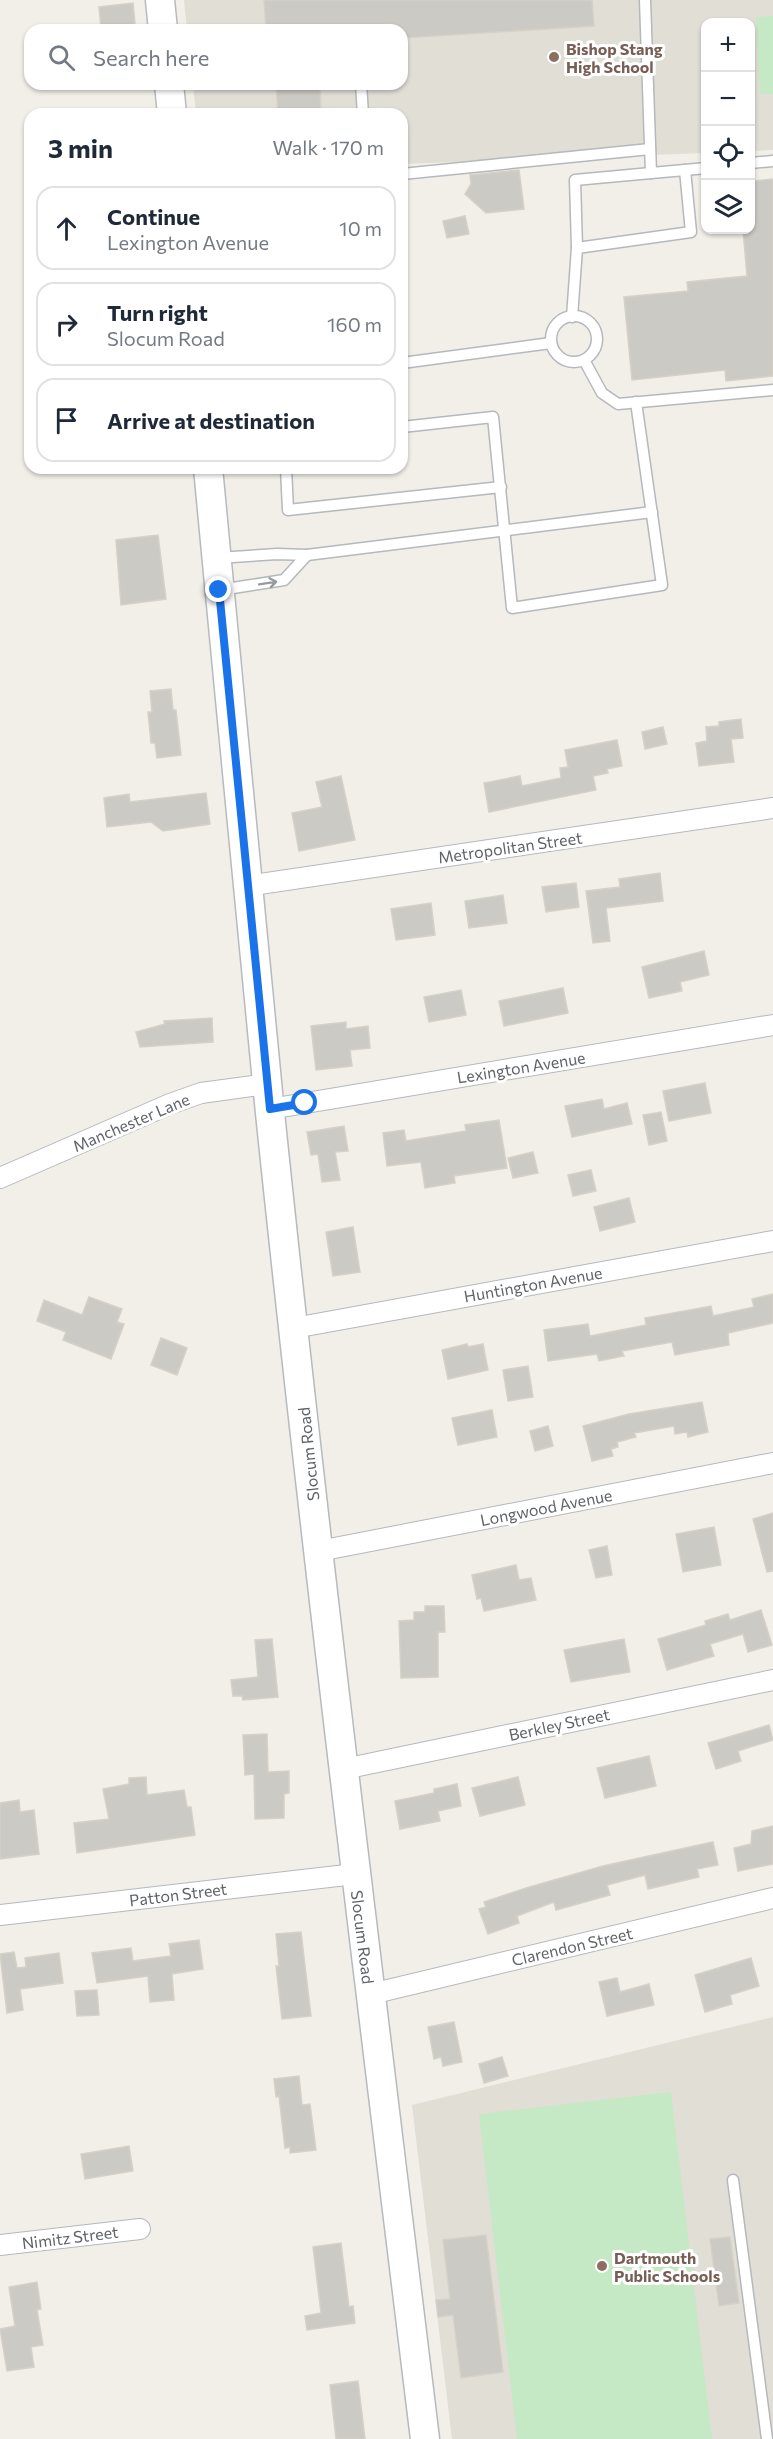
<!DOCTYPE html>
<meta charset="utf-8">
<style>
body{margin:0;font-family:Commissioner,sans-serif;background:#f6f6f7;color:#1f2937}
.controls{position:absolute;right:18px;top:18px;display:grid;overflow:hidden;border-radius:12px;box-shadow:0 2px 4px #0004}
.controls button{width:54px;height:54px;display:grid;place-items:center;padding:0;border:0;border-bottom:2px solid #e0e1e3;background:#fff;color:#1f2937;font:30px sans-serif}
.stop{position:absolute;width:18px;height:18px;margin:-14px;border:4px solid #1a73e8;border-radius:50%;background:#fff}
.stop.end{background:#1a73e8;border-color:#fff;box-shadow:0 2px 6px #0008}
.list{margin:0;padding:0;list-style:none}
h2{display:flex;justify-content:space-between;align-items:center;height:78px;margin:0;padding:0 24px;font-size:26px}
h2 small{font-size:20px;font-weight:400;color:#747a83}
.list li{display:grid;grid-template-columns:39px 1fr auto;gap:18px;align-items:center;box-sizing:border-box;height:84px;margin:0 12px 12px;padding:0 12px;border:2px solid #e0e1e3;border-radius:18px}
.list b{display:block;font-size:22px;white-space:nowrap}
.list p{margin:0;font-size:20px;white-space:nowrap;color:#747a83}
.list em{font-size:20px;font-style:normal;color:#747a83}
.icon{flex:none;width:33px;height:33px;fill:none;stroke:currentColor;stroke-width:2;stroke-linecap:round;stroke-linejoin:round}
.map{position:relative;flex:none;width:773px;height:2439px;overflow:hidden}
.search{position:absolute;background:#fff;box-shadow:0 2px 4px #0004;left:24px;top:24px;width:384px;height:66px;display:flex;align-items:center;gap:15px;box-sizing:border-box;padding:0 21px;border-radius:18px;color:#747a83;font-size:22px}
.panel{position:absolute;background:#fff;box-shadow:0 2px 4px #0004;left:24px;top:108px;width:384px;height:366px;border-radius:18px}
.map>svg:first-child{display:block}
.education{fill:#e1ded6}
.green{fill:#c5e8c5}
.building{fill:#cccac5;stroke:#d6d1c6;stroke-width:1.5}
.lines{fill:none;stroke-linecap:round;stroke-linejoin:round}
.service-casing{stroke:#b5b8bc;stroke-width:13}
.minor-casing{stroke:#b5b8bc;stroke-width:22}
.secondary-casing{stroke:#b6babf;stroke-width:31}
.service{stroke:#fff;stroke-width:10}
.minor{stroke:#fff;stroke-width:20}
.secondary{stroke:#fff;stroke-width:28}
.oneway{stroke:#979a9d}
.route{stroke:#1a73e8;stroke-width:8}
.education-dot{fill:#8d6e63;stroke:#fff;stroke-width:2}
.labels{text-anchor:middle;dominant-baseline:central;stroke-width:6;stroke-linejoin:round;paint-order:stroke}
.education-label{font-size:16px;font-weight:bold;fill:#785e54;stroke:#fff;text-anchor:start}
.street-label{font-size:16px;fill:#5f6368;stroke:#fff}
</style>
<div class="map">
<svg width="773" height="2439" viewBox="0 0 773 2439">
<rect width="100%" height="100%" fill="#f1efe8"/>
<g class="education">
<path d="M184 0H773V150L751 151 750 22H706L705 153 402 164V114H196L193 84H402V30H187Z"/>
<path d="M773 2017V2439H452L412 2105Z"/>
</g>
<g class="green">
<path d="M773 16V94H760L756 17Z"/>
<path d="M671 2092 712 2439H517L479 2114Z"/>
</g>
<g class="building">
<path d="M264 0H592L594 26 402 38V30H273L266 29Z"/>
<path d="M133 3 135 24 101 28 99 7Z"/>
<path d="M276 84H320L321 114H278Z"/>
<path d="M519 170 524 209 486 213 465 194 471 184 470 175Z"/>
<path d="M773 179V376L726 381 725 370 632 380 624 297 688 291 687 282 747 276 743 230H750V185H754V181Z"/>
<path d="M465 216 469 234 447 238 443 221Z"/>
<path d="M158 535 166 599 121 605 116 540Z"/>
<path d="M171 689 173 710H176L181 755 157 758 155 743H151L148 712H152L150 691Z"/>
<path d="M741 719 743 738 731 739 734 762 699 766 696 743 707 741 706 727 719 726V722Z"/>
<path d="M663 727 667 744 645 749 642 732Z"/>
<path d="M617 740 622 766 607 769 608 773 593 776 596 790 489 812 484 783 520 776 522 786 561 778 560 768 568 767 565 750Z"/>
<path d="M341 776 355 840 299 851 292 813 322 807 316 782Z"/>
<path d="M206 793 210 824 163 831 151 822 107 827 104 798 129 794 130 802Z"/>
<path d="M660 873 663 901 606 908 610 941 593 943 586 891 620 887 619 879Z"/>
<path d="M576 883 579 907 546 912 542 887Z"/>
<path d="M503 895 507 923 469 928 465 901Z"/>
<path d="M431 903 435 935 396 940 391 909Z"/>
<path d="M704 951 709 975 680 982 682 991 649 998 642 967Z"/>
<path d="M563 988 568 1013 504 1026 499 1001Z"/>
<path d="M461 990 466 1015 429 1022 424 997Z"/>
<path d="M212 1018 213 1042 140 1047 136 1032 165 1024 164 1021Z"/>
<path d="M346 1022V1029L368 1026 370 1048 350 1050 352 1066 316 1070 311 1026Z"/>
<path d="M705 1083 711 1113 669 1121 663 1091Z"/>
<path d="M602 1099 604 1109 627 1103 632 1124 572 1137 565 1106Z"/>
<path d="M661 1112 667 1141 649 1145 643 1115Z"/>
<path d="M499 1120 507 1168 454 1176 455 1183 425 1188 421 1162 387 1166 383 1133 404 1130 406 1141 466 1131 465 1125Z"/>
<path d="M344 1126 348 1151 335 1152 340 1180 322 1182 318 1154 311 1155 307 1132Z"/>
<path d="M533 1152 538 1173 513 1178 508 1158Z"/>
<path d="M591 1170 596 1191 573 1196 568 1175Z"/>
<path d="M629 1198 635 1222 600 1231 594 1207Z"/>
<path d="M353 1227 360 1272 333 1276 326 1232Z"/>
<path d="M773 1294V1323L728 1333 729 1345 675 1355 672 1342 622 1351 624 1356 599 1361 597 1354 548 1361 544 1330 588 1324 590 1336 646 1325 645 1318 711 1306 713 1316 754 1307 752 1299Z"/>
<path d="M89 1297 122 1309 117 1322 124 1324 111 1359 63 1340 66 1332 37 1321 44 1300 82 1315Z"/>
<path d="M161 1338 187 1348 177 1375 151 1365Z"/>
<path d="M467 1344 468 1347 483 1344 488 1370 448 1379 442 1350Z"/>
<path d="M528 1366 533 1397 508 1401 503 1370Z"/>
<path d="M702 1402 708 1432 688 1437 687 1432 675 1434 674 1426 634 1433 636 1437 617 1442 618 1447 611 1449 613 1456 592 1461 583 1426 629 1414Z"/>
<path d="M492 1410 497 1437 458 1445 452 1418Z"/>
<path d="M548 1426 553 1446 535 1451 530 1431Z"/>
<path d="M773 1513V1571L767 1572 753 1519Z"/>
<path d="M714 1527 721 1565 683 1572 676 1534Z"/>
<path d="M607 1546 612 1575 596 1578 589 1550Z"/>
<path d="M516 1565 519 1580 531 1578 536 1600 484 1611 481 1598 477 1599 472 1575Z"/>
<path d="M425 1606H444L445 1632H438V1677L401 1678 399 1621 414 1620V1612H425Z"/>
<path d="M761 1610 772 1645 748 1652 743 1634 710 1644 714 1656 667 1670 658 1639 706 1625 705 1621 728 1614 730 1620Z"/>
<path d="M272 1639 278 1697 243 1700 242 1696H233L231 1680 258 1677 255 1640Z"/>
<path d="M624 1639 630 1672 571 1682 564 1650Z"/>
<path d="M769 1725 773 1740 738 1751 741 1761 716 1769 708 1743Z"/>
<path d="M267 1734 268 1772 289 1771V1793L284 1794V1818L255 1819 254 1774 245 1775 243 1735Z"/>
<path d="M649 1756 656 1786 605 1798 597 1768Z"/>
<path d="M146 1777 147 1795 184 1790 187 1807H191L195 1835 77 1853 74 1823 109 1819 103 1789 129 1784V1778Z"/>
<path d="M518 1777 525 1805 480 1816 472 1788Z"/>
<path d="M457 1784 461 1806 438 1811 440 1821 400 1829 395 1801 434 1793V1789Z"/>
<path d="M19 1800 20 1812 34 1810 39 1854 0 1859V1803Z"/>
<path d="M773 1826V1864L738 1871 734 1848 751 1844 752 1831Z"/>
<path d="M713 1842 718 1865 697 1869 699 1877 648 1889 645 1875 607 1885 610 1895 556 1910 554 1902 517 1916 519 1923 488 1934 479 1909 486 1907 484 1902 526 1888 603 1866Z"/>
<path d="M301 1932 311 2016 282 2019 276 1966H279L276 1934Z"/>
<path d="M199 1940 203 1969 172 1974 174 2000 150 2002 148 1976 97 1983 92 1953 131 1948 133 1961 171 1956 169 1944Z"/>
<path d="M14 1952 17 1968 26 1967 25 1958 59 1953 63 1983 20 1989 23 2010 7 2013 0 1954Z"/>
<path d="M751 1958 759 1986 730 1995 732 2004 705 2012 695 1975Z"/>
<path d="M617 1978 620 1992 649 1984 654 2005 607 2016 599 1982Z"/>
<path d="M97 1990 99 2015 77 2016 75 1991Z"/>
<path d="M454 2022 462 2062 443 2066 441 2057 434 2059 428 2027Z"/>
<path d="M502 2057 508 2076 484 2083 479 2064Z"/>
<path d="M299 2076 302 2105 310 2104 316 2150 290 2153V2147L285 2148 279 2096 276 2097 274 2079Z"/>
<path d="M129 2146 133 2171 85 2179 81 2154Z"/>
<path d="M486 2235 503 2372 461 2378 453 2315 438 2317 436 2300 450 2299 443 2240Z"/>
<path d="M730 2237 739 2303 719 2306 710 2239Z"/>
<path d="M341 2243 349 2307 353 2306 355 2323 307 2330 305 2316 321 2313 313 2247Z"/>
<path d="M37 2282 41 2309 37 2310 43 2345 31 2347 34 2367 7 2371 0 2329 15 2326 9 2287Z"/>
<path d="M358 2381 365 2439H336L330 2385Z"/>
</g>
<g class="lines">
<defs>
<g id="service">
<path d="M361 84 363 114"/>
<path d="M750 163 773 161"/>
<path d="M685 170 706 168"/>
<path d="M402 174 650 149"/>
<path d="M577 248 575 180 651 173"/>
<circle cx="574" cy="339" r="23"/>
<path d="M572 317 577 248 691 232 685 170 651 173 645 0"/>
<path d="M584 360 602 393 618 404 773 390"/>
<path d="M402 363 551 343"/>
<path d="M402 427 493 417 512 608 662 585 636 402"/>
<path d="M286 468 288 510 501 487"/>
<path d="M217 558 277 554 307 555 652 512"/>
<path d="M220 590 284 580 307 555"/>
<path d="M733 2180 767 2439"/>
</g>
<g id="minor">
<path d="M246 886 773 808"/>
<path d="M270 1109 773 1025"/>
<path d="M0 1178 170 1104 201 1093 267 1084"/>
<path d="M294 1328 773 1241"/>
<path d="M319 1551 773 1463"/>
<path d="M344 1769 773 1680"/>
<path d="M0 1915 355 1874"/>
<path d="M371 1994 773 1898"/>
<path d="M0 2245 140 2229"/>
</g>
<g id="secondary">
<path d="M160 0 163 30"/>
<path d="M169 84 172 114"/>
<path d="M208 468C229 683 248 898 270 1113 316 1555 371 1997 425 2439"/>
</g>
</defs>
<use href="#service" class="service-casing"/>
<use href="#minor" class="minor-casing"/>
<use href="#secondary" class="secondary-casing"/>
<use href="#service" class="service"/>
<use href="#minor" class="minor"/>
<use href="#secondary" class="secondary"/>
</g>
<defs><path id="oneway-shaft" d="M-6 0H5M1.5-3L5.5 0L1.5 3" fill="none" stroke-width="1.6" stroke-linecap="round" stroke-linejoin="round" transform="scale(1.5)"/></defs>
<use class="oneway" href="#oneway-shaft" transform="translate(268 583) rotate(-9)"/>
<g class="lines">
<path class="route" d="M219 590 270 1109 305 1103"/>
</g>
<g class="education-dot">
<circle cx="554" cy="57" r="6"/>
<circle cx="602" cy="2266" r="6"/>
</g>
<g class="labels">
<g class="education-label">
<text x="566" y="48">Bishop Stang<tspan x="566" dy="18">High School</tspan></text>
<text x="614" y="2257">Dartmouth<tspan x="614" dy="18">Public Schools</tspan></text>
</g>
<g class="street-label">
<text transform="translate(510 847) rotate(-8)">Metropolitan Street</text>
<text transform="translate(521 1067) rotate(-9)">Lexington Avenue</text>
<text transform="translate(131 1122) rotate(-23)">Manchester Lane</text>
<text transform="translate(533 1284) rotate(-10)">Huntington Avenue</text>
<text transform="translate(308 1454) rotate(-96)">Slocum Road</text>
<text transform="translate(546 1507) rotate(-11)">Longwood Avenue</text>
<text transform="translate(559 1724) rotate(-12)">Berkley Street</text>
<text transform="translate(178 1894) rotate(-7)">Patton Street</text>
<text transform="translate(363 1937) rotate(83)">Slocum Road</text>
<text transform="translate(572 1946) rotate(-13)">Clarendon Street</text>
<text transform="translate(70 2237) rotate(-7)">Nimitz Street</text>
</g>
</g>
</svg>
<div class="controls">
<button>+</button>
<button>−</button>
<button><svg class="icon" aria-label="locate" viewBox="0 0 24 24"><circle cx="12" cy="12" r="6"/><path d="M12 2v4M12 18v4M2 12h4M18 12h4"/></svg></button>
<button><svg class="icon" aria-label="layers" viewBox="0 0 24 24"><path d="M12 4l9 5-9 5-9-5zM3 14l9 5 9-5"/></svg></button>
</div>
<div class="stop" style="left:305px;top:1103px"></div>
<div class="stop end" style="left:219px;top:590px"></div>
<div class="search"><svg class="icon" aria-label="search" viewBox="0 0 24 24"><circle cx="10" cy="10" r="6"/><path d="M15 15l6 6"/></svg>Search here</div>
<section class="panel">
<h2>3 min<small>Walk · 170 m</small></h2>
<ul class="list">
<li><svg class="icon" aria-label="ahead" viewBox="0 0 24 24"><path d="M12 20V5M6 11l6-6 6 6"/></svg><div><b>Continue</b><p>Lexington Avenue</p></div><em>10 m</em></li>
<li><svg class="icon" aria-label="right" viewBox="0 0 24 24"><path d="M7 20v-9h11M14 6l5 5-5 5"/></svg><div><b>Turn right</b><p>Slocum Road</p></div><em>160 m</em></li>
<li><svg class="icon" aria-label="arrive" viewBox="0 0 24 24"><path d="M6 21V4h12l-3 4 3 4H6"/></svg><div><b>Arrive at destination</b></div></li>
</ul>
</section>
</div>
